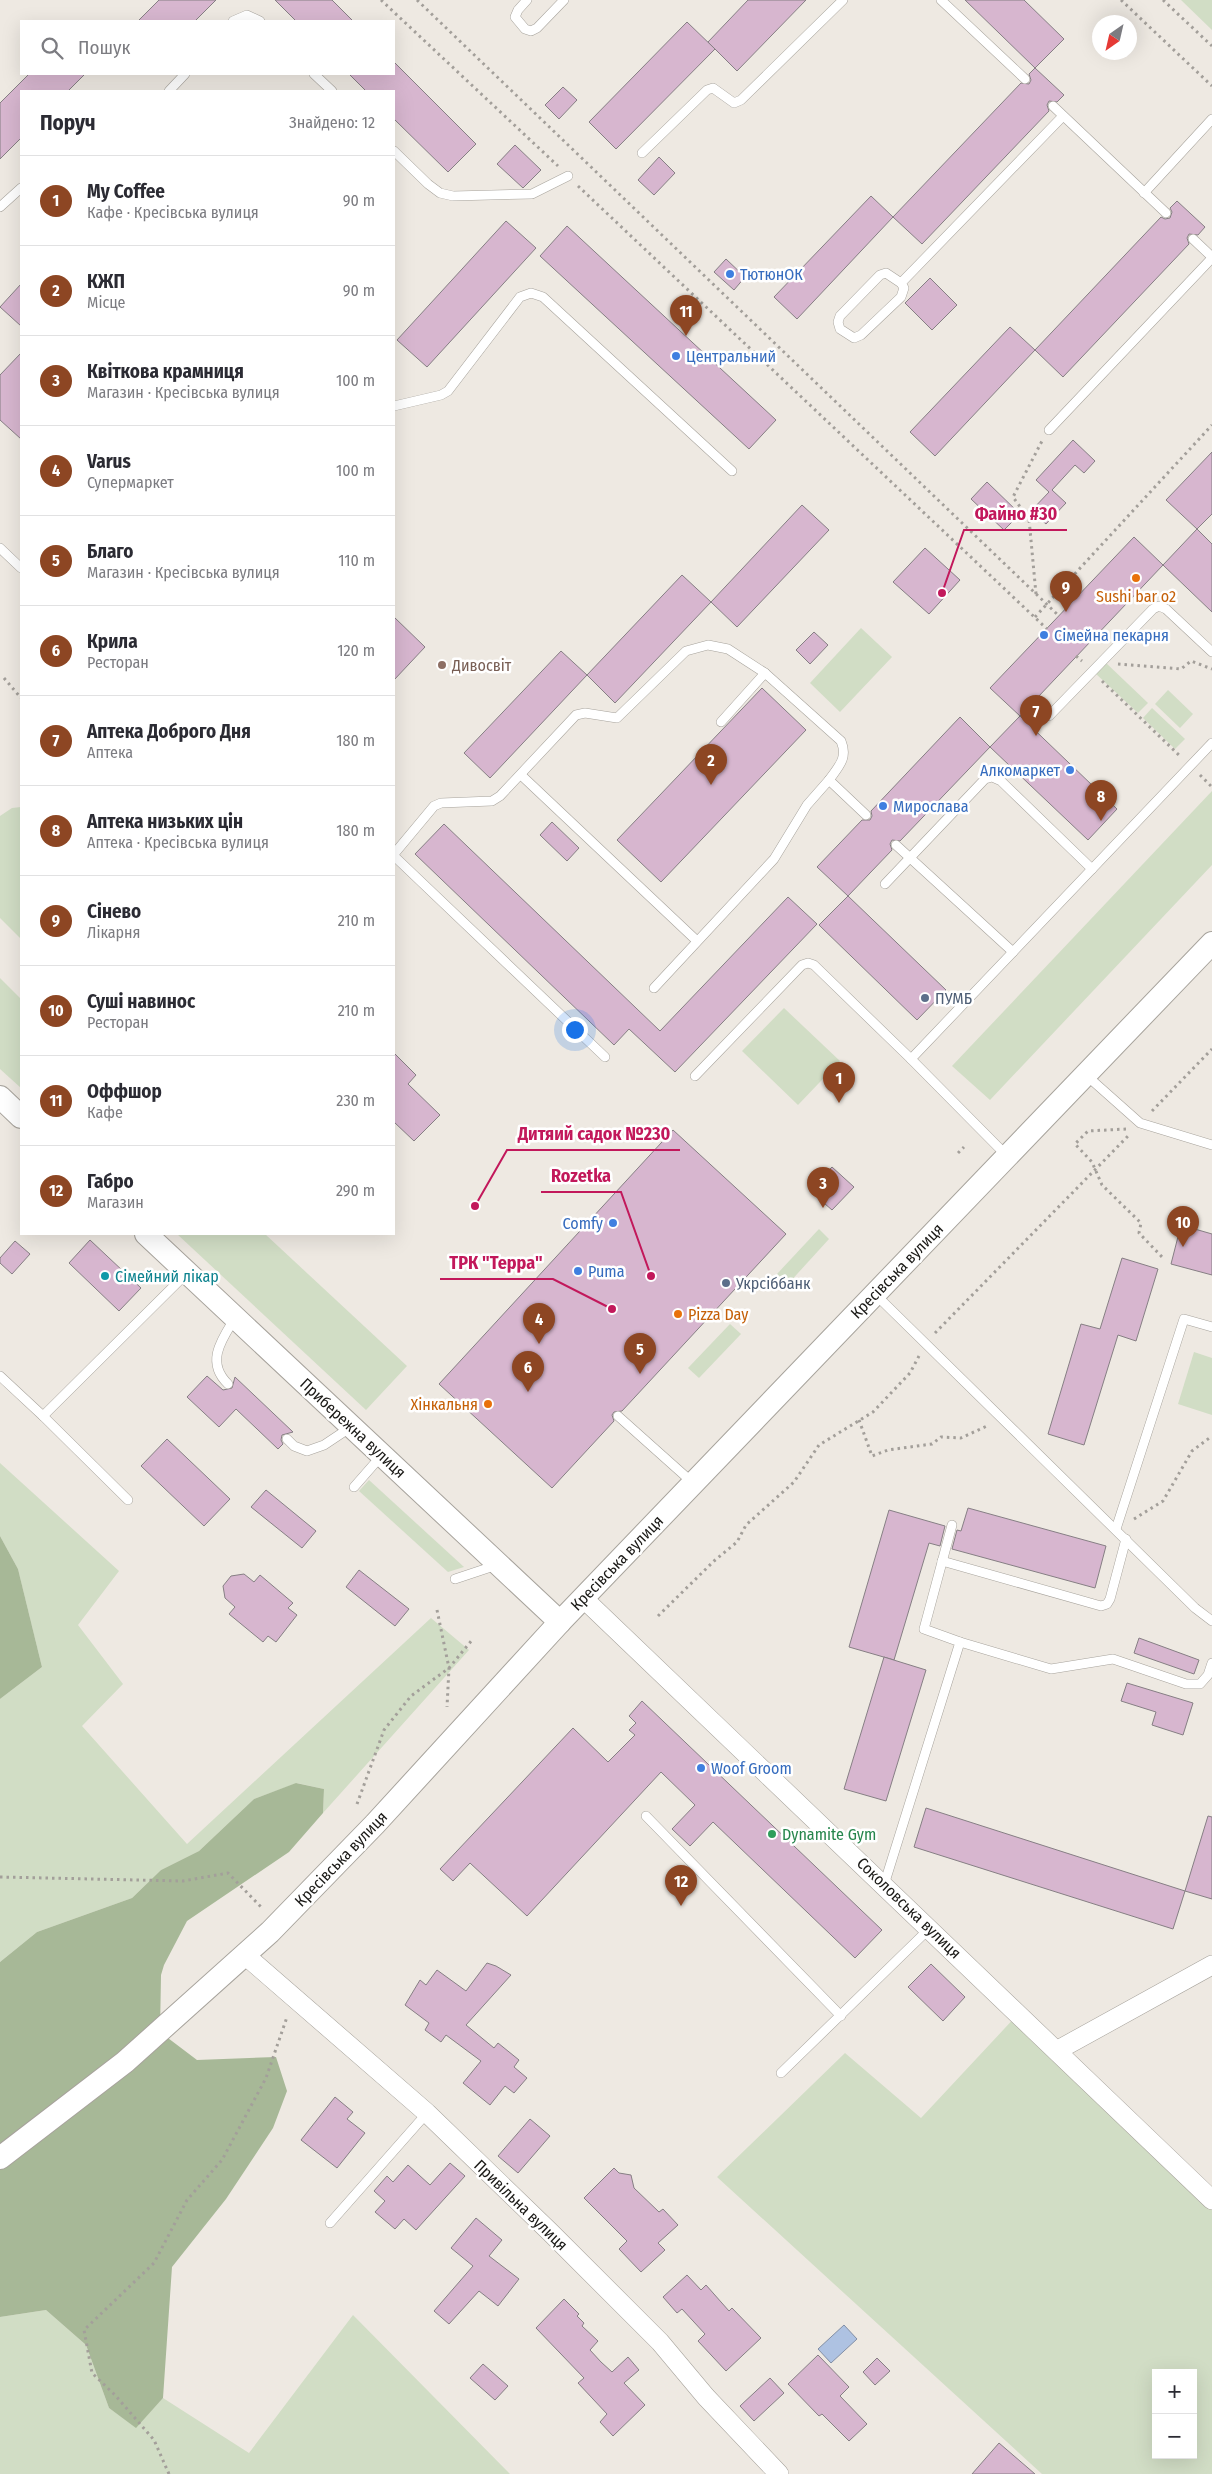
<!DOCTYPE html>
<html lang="uk">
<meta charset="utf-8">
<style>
body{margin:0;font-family:"Fira Sans Condensed",sans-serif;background:#f2f2f3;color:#2b2b33}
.controls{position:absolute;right:15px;bottom:15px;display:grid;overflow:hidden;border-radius:0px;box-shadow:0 5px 20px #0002}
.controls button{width:45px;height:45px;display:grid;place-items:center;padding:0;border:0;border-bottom:1px solid #e1e1e2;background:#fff;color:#2b2b33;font:25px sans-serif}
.compass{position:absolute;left:1092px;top:15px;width:45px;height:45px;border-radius:50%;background:#fff;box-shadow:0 5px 20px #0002;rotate:214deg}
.you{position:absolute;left:574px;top:1029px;width:18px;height:18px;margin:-12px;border:4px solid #fff;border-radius:50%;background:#1a73e8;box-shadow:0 0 0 8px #1a73e833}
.badge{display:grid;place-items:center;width:32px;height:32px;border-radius:50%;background:#8d4623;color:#fff;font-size:16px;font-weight:700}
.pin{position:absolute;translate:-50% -41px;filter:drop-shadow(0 1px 2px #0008)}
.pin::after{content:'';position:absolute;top:26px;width:18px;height:15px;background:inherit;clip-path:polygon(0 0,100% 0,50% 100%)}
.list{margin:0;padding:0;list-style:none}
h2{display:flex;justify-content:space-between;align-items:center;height:65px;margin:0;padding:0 20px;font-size:21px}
h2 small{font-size:16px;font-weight:400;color:#7c7c81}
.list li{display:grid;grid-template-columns:32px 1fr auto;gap:15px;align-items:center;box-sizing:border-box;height:90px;padding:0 20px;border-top:1px solid #e1e1e2}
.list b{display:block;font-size:19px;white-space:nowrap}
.list p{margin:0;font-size:16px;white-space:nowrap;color:#7c7c81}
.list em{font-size:16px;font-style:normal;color:#7c7c81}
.icon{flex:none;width:28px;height:28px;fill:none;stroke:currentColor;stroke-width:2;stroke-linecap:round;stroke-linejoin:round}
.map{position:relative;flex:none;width:1212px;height:2474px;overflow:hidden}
.search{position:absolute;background:#fff;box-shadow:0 5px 20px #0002;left:20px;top:20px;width:375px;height:55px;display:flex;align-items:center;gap:12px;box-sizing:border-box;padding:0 18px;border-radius:0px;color:#7c7c81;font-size:19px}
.panel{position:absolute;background:#fff;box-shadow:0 5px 20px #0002;left:20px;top:90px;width:375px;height:1145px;border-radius:0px}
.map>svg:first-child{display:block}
.green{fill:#d1ddc5;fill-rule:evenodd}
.forest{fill:#a7b897}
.water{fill:#aec2e2;stroke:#828fa5}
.building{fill:#d7b6cf;stroke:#867f84}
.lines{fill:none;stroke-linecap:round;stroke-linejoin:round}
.service-casing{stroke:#a7a39c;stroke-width:10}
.minor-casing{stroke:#a7a39c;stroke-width:20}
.tertiary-casing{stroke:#a7a39c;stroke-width:24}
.path{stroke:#a39f9a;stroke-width:3;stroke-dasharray:2.5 4;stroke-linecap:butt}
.service{stroke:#fff;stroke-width:9}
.minor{stroke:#fff;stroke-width:19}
.tertiary{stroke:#fff;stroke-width:22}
.shop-dot{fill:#3f7fe0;stroke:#fff;stroke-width:2}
.food-dot{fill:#e8710a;stroke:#fff;stroke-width:2}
.education-dot{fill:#8d6e63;stroke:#fff;stroke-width:2}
.service-dot{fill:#5c6f8a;stroke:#fff;stroke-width:2}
.culture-dot{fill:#0f9aa8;stroke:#fff;stroke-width:2}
.leisure-dot{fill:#2e9e5b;stroke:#fff;stroke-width:2}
.labels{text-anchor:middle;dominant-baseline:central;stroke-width:5;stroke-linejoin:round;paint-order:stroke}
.shop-label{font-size:16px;fill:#366cbe;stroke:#fff;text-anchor:start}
.food-label{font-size:16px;fill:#c56008;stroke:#fff}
.education-label{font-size:16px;fill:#785e54;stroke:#fff;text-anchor:start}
.service-label{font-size:16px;fill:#4e5e75;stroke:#fff;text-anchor:start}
.street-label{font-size:16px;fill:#1a1916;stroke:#fff}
.culture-label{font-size:16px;fill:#0d838f;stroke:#fff;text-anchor:start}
.leisure-label{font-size:16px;fill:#27864d;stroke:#fff;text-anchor:start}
.leader{fill:none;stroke:#c2185b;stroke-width:2}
.callout-dot{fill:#c2185b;stroke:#fff;stroke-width:2}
.callout-label{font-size:18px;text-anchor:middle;font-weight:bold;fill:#c2185b;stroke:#fff;stroke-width:5;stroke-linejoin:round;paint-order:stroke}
</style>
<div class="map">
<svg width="1212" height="2474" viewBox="0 0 1212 2474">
<rect width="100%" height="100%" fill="#eee9e2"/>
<g class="green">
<path d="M1181 0H1212V30Z"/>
<path d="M861 628 892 657 840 712 810 683Z"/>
<path d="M1105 662 1148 703 1138 713 1095 673Z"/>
<path d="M1168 690 1193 714 1180 728 1155 704Z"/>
<path d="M1152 708 1185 739 1175 749 1143 718Z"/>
<path d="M1212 791V865L990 1100 952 1066Z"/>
<path d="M21 807V939L0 918V816L12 808Z"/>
<path d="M0 978 21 999V1088L0 1069Z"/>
<path d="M784 1008 840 1061 798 1105 742 1051Z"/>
<path d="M819 1229 829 1239 788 1284 777 1274Z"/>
<path d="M177 1234H265L407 1366 366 1410Z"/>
<path d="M730 1324 741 1334 699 1378 688 1368Z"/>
<path d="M1194 1352 1212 1358V1415L1178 1404Z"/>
<path d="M0 1463 119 1571 78 1625 123 1684 82 1726 187 1844 431 1618 469 1650 323 1813 324 1789 297 1783 254 1799 199 1851 161 1870 132 1898 37 1932 0 1962V1699L42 1667 18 1569 0 1536Z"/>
<path d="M369 1480 464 1567 448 1572 359 1491Z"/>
<path d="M1019 2013 1212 2200V2474H1042L717 2177 845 2053 921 2118ZM1156 2373H1193V2455H1156Z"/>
<path d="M46 2310 86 2345 109 2408 136 2427 163 2398 249 2453 353 2315 510 2474H0V2317Z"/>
</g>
<g class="forest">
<path d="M0 1536 18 1569 42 1667 0 1699Z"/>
<path d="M296 1783 324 1789 323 1813 289 1852 187 1921 164 1965 161 1975 160 2032 197 2060 276 2057 287 2091 273 2128 226 2199 172 2267 163 2398 136 2428 109 2408 86 2345 46 2310 0 2317V1962L37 1932 132 1898 161 1870 199 1851 254 1799Z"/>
</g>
<path class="water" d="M844 2325 857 2339 831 2363 818 2349Z"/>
<g class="building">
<path d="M159 0H216L195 21H138Z"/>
<path d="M275 0H332L353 21H296Z"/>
<path d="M748 0H806L737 71 708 42Z"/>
<path d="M965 0H1024L1064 39 1035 68 1064 95 1057 102 1049 101 1047 105 1049 111 922 244 893 217 1021 83 1029 84 1031 80 1029 74 1035 68Z"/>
<path d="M687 22 715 49 616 149 589 122Z"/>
<path d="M394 62 476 144 448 172 394 119V91H366L349 74H394Z"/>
<path d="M29 74H85L68 91H21V138L0 159V103Z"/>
<path d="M563 87 577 100 559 119 545 105Z"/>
<path d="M515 145 541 170 523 188 497 164Z"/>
<path d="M659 157 675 173 654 195 638 180Z"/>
<path d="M871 196 893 217 797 319 774 297Z"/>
<path d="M1177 201 1205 227 1198 235 1189 234 1187 238 1189 244 1063 377 1035 350 1161 217 1165 219 1170 218 1172 212 1170 208Z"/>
<path d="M506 221 536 248 427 367 397 340Z"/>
<path d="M567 226 776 420 749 449 540 256Z"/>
<path d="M726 259 745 277 734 290 714 272Z"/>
<path d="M930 278 957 305 932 330 905 303Z"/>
<path d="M21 284V326L0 307Z"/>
<path d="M1010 327 1035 350 935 456 910 432Z"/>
<path d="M21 353V439L0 420V375Z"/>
<path d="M1073 440 1095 461 1084 473 1075 465 1052 490 1066 503 1046 524 1031 511 1049 492 1036 480Z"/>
<path d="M1212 452V514L1197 529 1166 500Z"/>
<path d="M987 482 1020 514 1004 530 971 499Z"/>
<path d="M802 505 829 530 737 627 711 602Z"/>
<path d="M1197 529 1212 544V612L1163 565Z"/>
<path d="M1134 537 1163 565 1020 716 990 688Z"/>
<path d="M925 548 960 580 929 614 893 582Z"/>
<path d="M682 575 711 602 615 703 587 675Z"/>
<path d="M394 617 425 647 394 680Z"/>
<path d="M814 632 828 645 810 664 796 650Z"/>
<path d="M561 651 587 675 490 778 464 753Z"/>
<path d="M762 688 806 730 661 882 617 840Z"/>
<path d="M1020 716 1117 809 1088 840 990 747Z"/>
<path d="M960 717 990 747 900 841 892 840 890 844 892 850 848 896 817 867 862 820H870L872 816 871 811Z"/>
<path d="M552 822 579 848 567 861 540 835Z"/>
<path d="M444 824 660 1031 788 897 817 924 675 1072 629 1029 614 1045 415 854Z"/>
<path d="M848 896 946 990 917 1020 819 925Z"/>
<path d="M394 1053 416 1075 408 1084 440 1115 414 1141 394 1122Z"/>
<path d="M673 1130 786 1234 622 1411 614 1412 612 1415 614 1421 552 1488 439 1384Z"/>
<path d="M832 1167 854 1187 832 1210 809 1190Z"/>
<path d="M1181 1225 1212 1234V1275L1171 1264Z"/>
<path d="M90 1240 141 1288 119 1311 69 1263Z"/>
<path d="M15 1241 30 1254 12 1274 0 1263V1258Z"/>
<path d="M1122 1258 1158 1269 1136 1341 1118 1335 1084 1445 1048 1434 1081 1324 1100 1329Z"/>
<path d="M207 1376 223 1390 232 1388 235 1377 293 1432 282 1435 281 1440 283 1444 278 1449 236 1409 219 1427 187 1397Z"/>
<path d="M167 1439 230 1499 204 1526 141 1466Z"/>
<path d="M266 1490 316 1531 302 1548 251 1507Z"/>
<path d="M968 1508 1106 1546 1095 1588 952 1549 957 1530 961 1531Z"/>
<path d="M889 1510 945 1526 940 1546 929 1543 894 1660 849 1647Z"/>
<path d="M359 1570 409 1609 395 1626 346 1587Z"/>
<path d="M244 1574 254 1582 260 1575 293 1603 288 1608 297 1615 276 1642 268 1636 263 1642 229 1614 235 1607 225 1598 223 1586 231 1576Z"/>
<path d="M1139 1638 1199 1660 1194 1674 1134 1653Z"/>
<path d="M884 1657 926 1670 886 1801 844 1789Z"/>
<path d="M1127 1683 1193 1703 1183 1735 1152 1725 1156 1712 1121 1701Z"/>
<path d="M642 1701 882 1930 855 1958 713 1822 690 1846 672 1829 695 1805 661 1772 527 1916 470 1863 453 1881 440 1869 573 1728 608 1762 635 1735 629 1730 636 1723 629 1716Z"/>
<path d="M926 1808 1185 1891 1173 1929 914 1847Z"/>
<path d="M1208 1816 1212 1817V1899L1185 1891Z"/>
<path d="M487 1963 496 1966 511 1975 466 2025 494 2048 498 2043 519 2060 514 2067 527 2078 514 2093 505 2086 490 2105 463 2083 481 2061 446 2035 441 2042 425 2030 429 2023 405 2005 420 1980 426 1985 437 1970 466 1991Z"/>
<path d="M931 1964 965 1997 943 2021 908 1987Z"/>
<path d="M335 2097 353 2112 347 2119 365 2133 337 2168 301 2140Z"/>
<path d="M530 2119 550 2136 518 2173 498 2156Z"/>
<path d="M450 2163 465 2176 416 2230 404 2219 395 2229 375 2212 385 2201 374 2191 387 2176 393 2182 408 2165 430 2185Z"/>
<path d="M614 2168 619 2173 631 2175 634 2188 659 2212 663 2209 678 2225 658 2243 665 2250 641 2272 619 2249 627 2241 584 2198Z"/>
<path d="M476 2218 502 2240 489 2256 519 2279 498 2306 479 2291 449 2324 434 2311 473 2266 451 2248Z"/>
<path d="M687 2275 701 2290 706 2285 729 2311 732 2308 761 2338 726 2371 698 2341 705 2334 682 2309 677 2313 663 2297Z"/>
<path d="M564 2299 579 2314 577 2316 584 2323 582 2326 598 2341 590 2350 601 2362 612 2372 628 2357 639 2370 624 2383 645 2405 613 2436 600 2422 607 2414 578 2383 584 2378 536 2328Z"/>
<path d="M818 2355 849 2387 840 2396 867 2424 849 2441 822 2414 819 2416 788 2384Z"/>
<path d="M877 2358 890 2371 875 2385 863 2372Z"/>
<path d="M483 2364 508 2386 495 2400 470 2378Z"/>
<path d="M770 2378 784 2393 754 2421 740 2406Z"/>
<path d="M999 2443 1035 2474H972Z"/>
</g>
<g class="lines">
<defs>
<g id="service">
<path d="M527 0 518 10 515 17 525 29 531 31 537 28 564 0"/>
<path d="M941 0 1025 79"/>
<path d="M233 21 247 15 260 21"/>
<path d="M314 74 332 91"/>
<path d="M169 91 185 74"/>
<path d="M1053 106 1166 213"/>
<path d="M394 151 428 184 440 193 453 196 532 194 568 176"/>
<path d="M642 153 707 90 713 88 734 103 741 100 843 0"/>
<path d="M1144 193 1212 119"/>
<path d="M0 207 21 188"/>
<path d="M1193 239 1212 257"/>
<path d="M901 283 904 288 901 297 861 335 854 338 840 329 838 322 840 316 880 275 886 273 901 283 1063 116"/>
<path d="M394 406 441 395 448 391 520 297 531 293 543 297 732 471"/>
<path d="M1049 430 1212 258"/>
<path d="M0 548 21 568"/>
<path d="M1049 716 1153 609 1159 606 1166 609 1212 652"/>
<path d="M721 722 765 673 841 741C848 758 839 766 829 780"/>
<path d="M521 775 697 941"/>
<path d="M896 845 1013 952"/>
<path d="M394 854 434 806 441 803 492 801 500 796 576 715 585 713 617 718 686 651 708 645 728 649 765 673"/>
<path d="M394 856 605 1057"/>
<path d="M885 884 985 779 992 777 1001 781 1092 869"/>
<path d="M654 988 774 859 807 805 829 780 866 815"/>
<path d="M1086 1075 1140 1123 1212 1145"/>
<path d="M695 1076 802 965 808 963 814 965 911 1059"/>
<path d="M1007 1156 911 1059 1212 743"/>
<path d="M875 1294 1195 1608 1212 1621"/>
<path d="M0 1376 43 1416 187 1273"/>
<path d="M228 1384C205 1362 222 1339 235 1318"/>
<path d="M43 1416 128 1500"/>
<path d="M618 1416 693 1483"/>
<path d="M287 1439 294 1446 307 1451 324 1445 351 1427"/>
<path d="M354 1487 382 1455"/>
<path d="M1116 1529 1184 1319 1212 1327"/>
<path d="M942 1561 1101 1606 1107 1604 1110 1599 1126 1539"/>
<path d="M455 1579 497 1565"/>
<path d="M960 1642 1051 1669 1113 1659 1186 1684H1200L1208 1675 1212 1663"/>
<path d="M646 1816 841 2016"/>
<path d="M884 1885 960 1642 924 1629 952 1525"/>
<path d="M781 2073 930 1928"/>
<path d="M330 2223 427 2113"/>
</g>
<g id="minor">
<path d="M583 1598 1212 2200"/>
<path d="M245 1955 427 2113 550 2232 660 2342 706 2397 779 2474"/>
<path d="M1058 2050 1212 1965"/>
</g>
<g id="tertiary">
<path d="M0 1097 21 1117"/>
<path d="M146 1234 560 1622"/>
<path d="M0 2158 125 2062 270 1932 375 1824 560 1622 1212 943"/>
</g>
</defs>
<use href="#service" class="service-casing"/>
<use href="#minor" class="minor-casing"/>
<use href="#tertiary" class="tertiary-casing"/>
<g class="path">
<path d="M381 0 558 166"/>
<path d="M417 0 1059 616"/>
<path d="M1121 0 1212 86"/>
<path d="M1163 0 1212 46"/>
<path d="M578 186 1047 629"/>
<path d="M1036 594 1029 519 1013 497 1042 441"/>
<path d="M1035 617 1212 425"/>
<path d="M1076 656 1082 661"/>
<path d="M1118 664 1181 669 1191 661 1212 669"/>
<path d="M4 678 21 698"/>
<path d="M1102 681 1181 757"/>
<path d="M1200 775 1212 787"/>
<path d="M1152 1111 1212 1049"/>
<path d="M1126 1129 1088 1131 1075 1144 1092 1162 1102 1185 1141 1223 1139 1233 1164 1259"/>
<path d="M958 1153 964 1147"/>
<path d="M935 1333 1130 1134"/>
<path d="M859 1420 872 1456 888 1450 932 1444 941 1437 961 1438 989 1425"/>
<path d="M1134 1519 1163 1501 1192 1451 1212 1436"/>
<path d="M437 1610 449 1668 447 1707"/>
<path d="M658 1616 714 1561 737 1542 746 1525 794 1482 819 1445 873 1412 910 1373 919 1356"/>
<path d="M357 1804 384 1730 411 1696 449 1668 472 1640"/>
<path d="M0 1877 183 1881 228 1873 263 1909"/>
<path d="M169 2474 154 2440 115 2395 92 2373 84 2330 154 2263 187 2200 222 2160 266 2078 287 2017"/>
</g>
<use href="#service" class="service"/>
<use href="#minor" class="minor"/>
<use href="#tertiary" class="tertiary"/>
</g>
<g class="shop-dot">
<circle cx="730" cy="274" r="5"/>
<circle cx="676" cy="356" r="5"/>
<circle cx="1044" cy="635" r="5"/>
<circle cx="1070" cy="770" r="5"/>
<circle cx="883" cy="806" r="5"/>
<circle cx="613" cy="1223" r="5"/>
<circle cx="578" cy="1271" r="5"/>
<circle cx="701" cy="1768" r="5"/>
</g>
<g class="food-dot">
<circle cx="1136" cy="578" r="5"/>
<circle cx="678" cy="1314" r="5"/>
<circle cx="488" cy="1404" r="5"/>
</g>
<circle class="education-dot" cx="442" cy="665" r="5"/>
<g class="service-dot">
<circle cx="925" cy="998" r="5"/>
<circle cx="726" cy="1283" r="5"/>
</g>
<circle class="culture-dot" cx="105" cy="1276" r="5"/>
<circle class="leisure-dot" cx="772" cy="1834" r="5"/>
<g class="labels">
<g class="shop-label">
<text x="740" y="274">ТютюнОК</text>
<text x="686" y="356">Центральний</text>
<text x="1054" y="635">Сімейна пекарня</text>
<text x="1060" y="770" text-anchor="end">Алкомаркет</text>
<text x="893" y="806">Мирослава</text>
<text x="603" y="1223" text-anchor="end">Comfy</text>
<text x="588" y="1271">Puma</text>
<text x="711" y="1768">Woof Groom</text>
</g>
<g class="food-label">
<text x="1136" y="596">Sushi bar o2</text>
<text x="688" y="1314" text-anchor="start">Pizza Day</text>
<text x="478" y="1404" text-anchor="end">Хінкальня</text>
</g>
<g class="education-label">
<text x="452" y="665">Дивосвіт</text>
</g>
<g class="service-label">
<text x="935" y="998">ПУМБ</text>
<text x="736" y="1283">Укрсіббанк</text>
</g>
<g class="street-label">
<text transform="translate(897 1271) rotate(-46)">Кресівська вулиця</text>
<text transform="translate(353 1428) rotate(43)">Прибережна вулиця</text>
<text transform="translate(617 1563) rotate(-46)">Кресівська вулиця</text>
<text transform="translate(341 1859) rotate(-46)">Кресівська вулиця</text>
<text transform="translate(909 1908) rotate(44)">Соколовська вулиця</text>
<text transform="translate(521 2205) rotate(44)">Привільна вулиця</text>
</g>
<g class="culture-label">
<text x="115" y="1276">Сімейний лікар</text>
</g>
<g class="leisure-label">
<text x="782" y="1834">Dynamite Gym</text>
</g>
</g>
<path class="leader" d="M942 593L964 530H1067M475 1206L507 1150H680M651 1276L621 1192H541M612 1309L553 1279H440"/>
<g class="callout-dot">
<circle cx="942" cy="593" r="5"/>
<circle cx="475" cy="1206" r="5"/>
<circle cx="651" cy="1276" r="5"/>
<circle cx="612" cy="1309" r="5"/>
</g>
<g class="callout-label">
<text x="1016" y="520">Файно #30</text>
<text x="594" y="1140">Дитяий садок №230</text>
<text x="581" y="1182">Rozetka</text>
<text x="496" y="1269">ТРК "Терра"</text>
</g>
</svg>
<div class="controls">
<button>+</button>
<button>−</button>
</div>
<svg class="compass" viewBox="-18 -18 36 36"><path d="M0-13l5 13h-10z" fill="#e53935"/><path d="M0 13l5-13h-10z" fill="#7c7c81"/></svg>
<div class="you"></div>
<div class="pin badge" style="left:839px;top:1103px">1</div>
<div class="pin badge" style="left:711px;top:785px">2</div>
<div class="pin badge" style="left:823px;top:1208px">3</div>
<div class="pin badge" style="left:539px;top:1344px">4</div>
<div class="pin badge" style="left:640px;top:1374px">5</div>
<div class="pin badge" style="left:528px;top:1392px">6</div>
<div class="pin badge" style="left:1036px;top:736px">7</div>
<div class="pin badge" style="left:1101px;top:821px">8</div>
<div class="pin badge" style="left:1066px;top:612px">9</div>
<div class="pin badge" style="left:1183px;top:1247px">10</div>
<div class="pin badge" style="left:686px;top:336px">11</div>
<div class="pin badge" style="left:681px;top:1906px">12</div>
<div class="search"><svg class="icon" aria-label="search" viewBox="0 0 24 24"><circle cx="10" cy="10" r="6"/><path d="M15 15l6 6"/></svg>Пошук</div>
<section class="panel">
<h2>Поруч<small>Знайдено: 12</small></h2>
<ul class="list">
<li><span class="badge">1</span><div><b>My Coffee</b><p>Кафе · Кресівська вулиця</p></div><em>90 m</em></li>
<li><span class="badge">2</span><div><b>КЖП</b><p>Місце</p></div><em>90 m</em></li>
<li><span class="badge">3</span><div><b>Квіткова крамниця</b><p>Магазин · Кресівська вулиця</p></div><em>100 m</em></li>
<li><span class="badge">4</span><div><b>Varus</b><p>Супермаркет</p></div><em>100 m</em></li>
<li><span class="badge">5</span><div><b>Благо</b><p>Магазин · Кресівська вулиця</p></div><em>110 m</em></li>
<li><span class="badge">6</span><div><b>Крила</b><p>Ресторан</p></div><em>120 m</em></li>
<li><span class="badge">7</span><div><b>Аптека Доброго Дня</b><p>Аптека</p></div><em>180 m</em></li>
<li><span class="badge">8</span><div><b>Аптека низьких цін</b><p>Аптека · Кресівська вулиця</p></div><em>180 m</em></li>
<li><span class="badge">9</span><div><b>Сінево</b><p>Лікарня</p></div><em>210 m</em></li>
<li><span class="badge">10</span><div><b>Суші навинос</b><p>Ресторан</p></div><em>210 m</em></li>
<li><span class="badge">11</span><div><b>Оффшор</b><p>Кафе</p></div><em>230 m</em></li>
<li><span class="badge">12</span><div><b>Габро</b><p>Магазин</p></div><em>290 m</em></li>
</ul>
</section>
</div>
